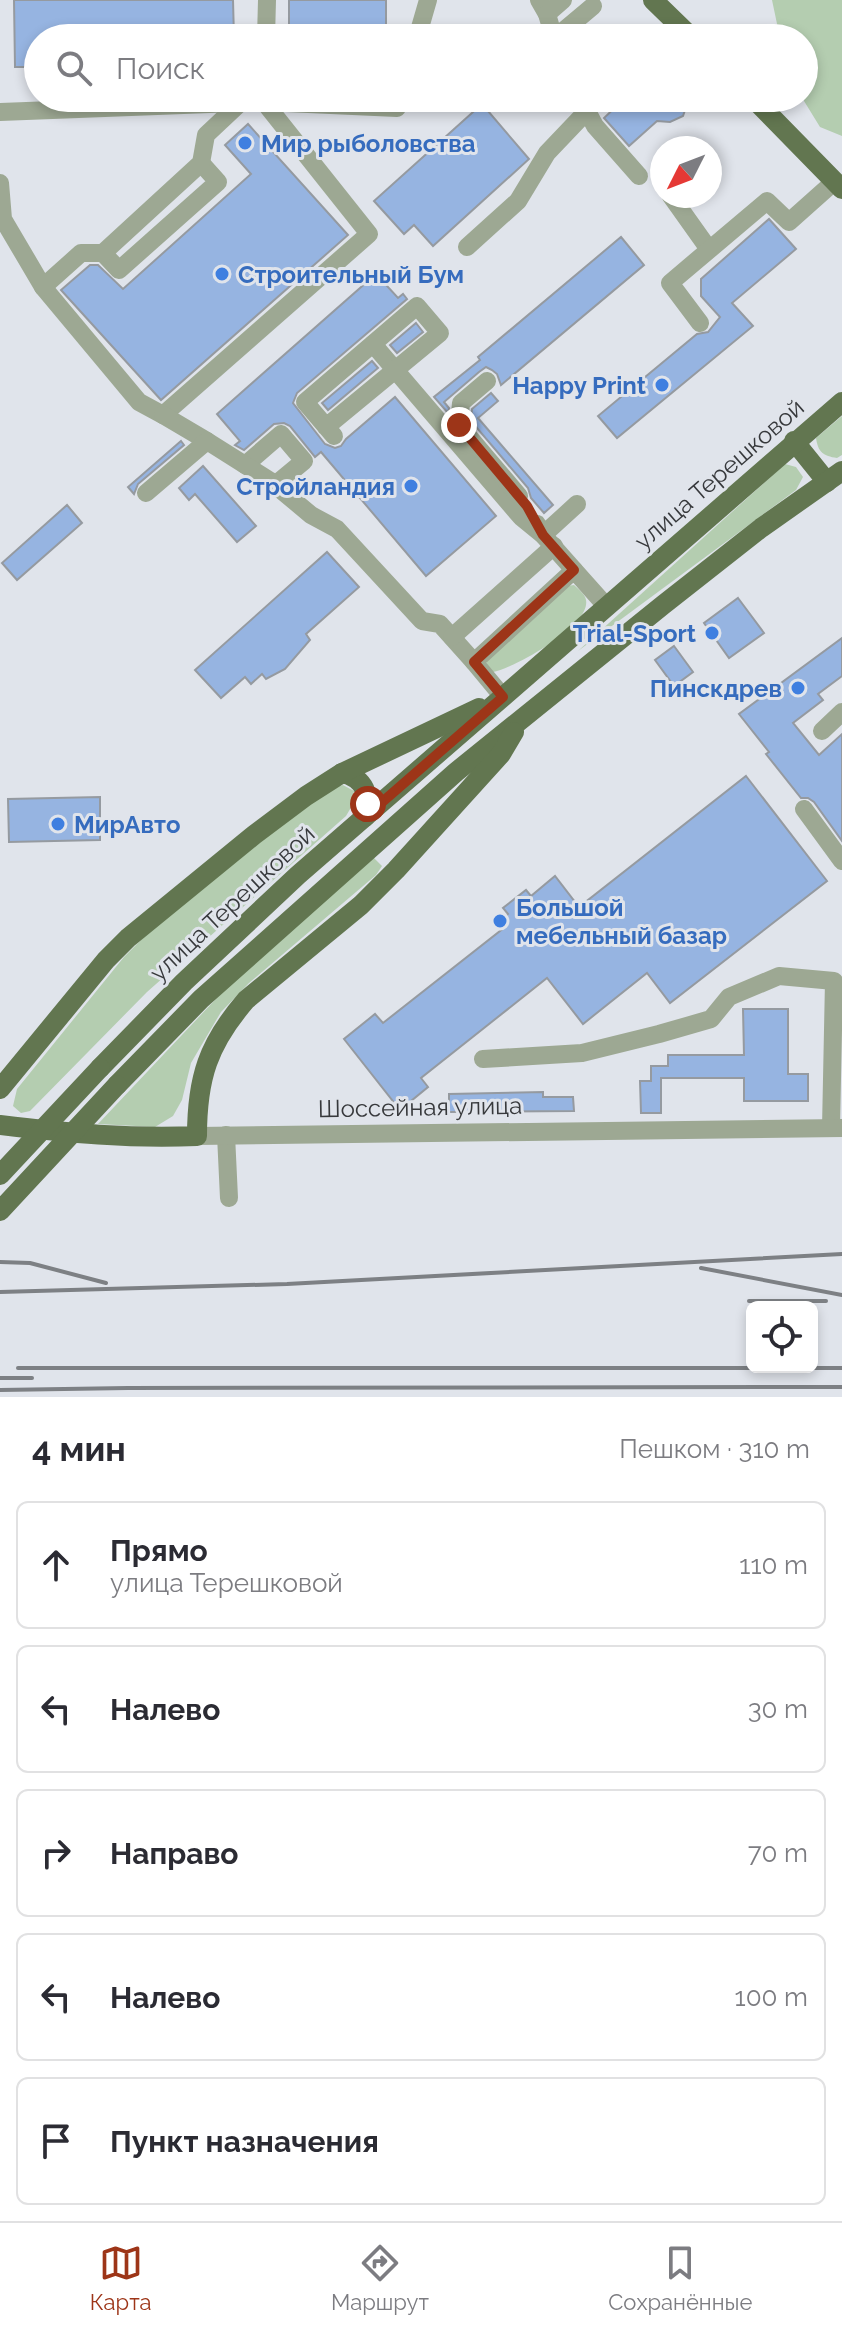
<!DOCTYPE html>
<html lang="ru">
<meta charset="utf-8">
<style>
body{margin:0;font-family:Raleway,sans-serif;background:#f2f2f3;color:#2b2b33}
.controls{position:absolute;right:24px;bottom:24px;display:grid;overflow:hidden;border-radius:12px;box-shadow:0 4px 12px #0003}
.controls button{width:72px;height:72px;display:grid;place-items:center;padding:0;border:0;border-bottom:2px solid #e1e1e2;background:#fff;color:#2b2b33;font:40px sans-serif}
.compass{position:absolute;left:650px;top:136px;width:72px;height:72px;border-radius:50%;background:#fff;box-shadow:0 4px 12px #0003;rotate:228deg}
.stop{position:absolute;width:24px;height:24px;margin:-18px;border:6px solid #9d3518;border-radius:50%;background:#fff}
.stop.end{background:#9d3518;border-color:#fff;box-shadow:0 2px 8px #0008}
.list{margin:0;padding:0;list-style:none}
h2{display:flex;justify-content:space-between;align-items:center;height:104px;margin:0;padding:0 32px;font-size:34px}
h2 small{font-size:26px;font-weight:400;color:#7c7c81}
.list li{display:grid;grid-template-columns:52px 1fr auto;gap:24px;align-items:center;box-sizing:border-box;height:128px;margin:0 16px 16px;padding:0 16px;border:2px solid #e1e1e2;border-radius:12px}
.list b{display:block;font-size:30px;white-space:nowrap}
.list p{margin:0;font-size:26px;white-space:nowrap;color:#7c7c81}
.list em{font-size:26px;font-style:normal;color:#7c7c81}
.icon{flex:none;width:44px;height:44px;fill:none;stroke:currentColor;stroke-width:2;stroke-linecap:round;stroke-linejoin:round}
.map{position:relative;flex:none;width:842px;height:1397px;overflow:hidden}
.search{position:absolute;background:#fff;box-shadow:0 4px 12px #0003;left:24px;right:24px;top:24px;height:88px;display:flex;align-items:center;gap:20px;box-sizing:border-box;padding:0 28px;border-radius:44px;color:#7c7c81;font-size:30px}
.sheet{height:824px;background:#fff}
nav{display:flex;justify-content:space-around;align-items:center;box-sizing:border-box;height:112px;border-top:2px solid #e1e1e2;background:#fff;font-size:22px;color:#7c7c81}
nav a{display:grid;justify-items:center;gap:4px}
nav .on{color:#9d3518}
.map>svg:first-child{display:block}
.green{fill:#b4cdb0}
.building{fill:#96b4e1;stroke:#959aa0;stroke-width:2}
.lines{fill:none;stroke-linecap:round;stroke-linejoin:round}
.minor{stroke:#9da893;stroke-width:18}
.major{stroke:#627650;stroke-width:20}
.rail{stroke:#7d8084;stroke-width:4}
.major-bridge{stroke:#627650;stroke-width:20}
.route{stroke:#9d3518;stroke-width:10}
.shop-dot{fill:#3f7fe0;stroke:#e0e4eb;stroke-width:3}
.labels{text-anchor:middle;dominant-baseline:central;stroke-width:6;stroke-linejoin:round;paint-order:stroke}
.shop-label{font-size:24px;font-weight:bold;fill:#366cbe;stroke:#e0e4eb;text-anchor:start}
.street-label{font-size:24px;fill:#37393c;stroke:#e0e4eb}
</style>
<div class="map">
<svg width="842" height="1397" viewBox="0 0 842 1397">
<rect width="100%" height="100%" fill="#e0e4eb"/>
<g class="green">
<path d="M772 0H842V136L820 127 804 101V38H780Z"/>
<path d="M842 416V455L837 458C823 456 818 452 816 438Z"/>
<path d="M785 464 796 467 803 477 796 490 578 651Z"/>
<path d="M574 585C579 590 585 594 586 600 591 626 514 668 493 672L487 667 486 659 567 586Z"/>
<path d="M343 785 354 791 353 804 346 816 147 992 30 1111 21 1113 13 1106 17 1089 124 957 164 917 328 789Z"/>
<path d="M373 857 382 866 376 875 249 983 221 1012 191 1063 182 1100 173 1116 155 1127 98 1124 247 966Z"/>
</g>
<g class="building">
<path d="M14 0H233L234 38H38V67H15Z"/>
<rect x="289" y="0" width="97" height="38"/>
<path d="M625 98H683L687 104 683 116 670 122 657 121 629 146 604 118Z"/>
<path d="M482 104 529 159 433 246 414 225 404 234 374 201Z"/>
<path d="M248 124 348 235 161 400 61 290 90 265H98L123 289 251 174 225 145Z"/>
<path d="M769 219 796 249 732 303 753 326 617 438 598 416 697 334 708 332 720 317 701 296V279Z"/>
<path d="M621 237 644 265 501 385 497 374 492 370 486 367 479 372 444 402 449 408 448 413 434 397 480 360 478 357Z"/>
<path d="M376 274 398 298 403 294 407 299 297 393 293 403 325 444 335 448 341 446 346 439 395 397 496 516 426 576 321 452 315 457 290 426 284 423 274 424 244 450 235 445 240 441 217 414Z"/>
<path d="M416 323 423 332 397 353 390 345Z"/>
<path d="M372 361 378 368 328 410 322 403Z"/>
<path d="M491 393 498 401 478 418 553 505 544 513 531 498 528 488 471 421 472 409Z"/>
<path d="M181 441 184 445 138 484 134 494 128 487Z"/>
<path d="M203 466 256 526 237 542 195 494 189 500 179 488Z"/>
<path d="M67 505 82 523 17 580 2 563Z"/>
<path d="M327 552 359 587 306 634 310 640 285 669 266 679 262 674 251 684 245 677 221 698 195 670Z"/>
<path d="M738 598 764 633 729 658 704 623Z"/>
<path d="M842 638V676L818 694 823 700 793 723 819 755 842 734V841L814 802 808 798H801L766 754 769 752 739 714Z"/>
<path d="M674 646 693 672 674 686 655 660Z"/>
<path d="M746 776 827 881 670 1003 647 973 583 1024 547 978 421 1078 428 1087 400 1110 344 1039 375 1014 383 1023 505 927 500 921 508 914 503 908 526 890 531 896 555 876 579 907Z"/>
<path d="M100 797V840L9 842 8 799Z"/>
<path d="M743 1009H788V1074H808V1101H744V1078H661V1113H641L640 1081H651V1066H668V1055H744Z"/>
<path d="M543 1092V1097H573L574 1111 449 1112V1094Z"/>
</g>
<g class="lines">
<g class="minor">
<path d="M539 0 547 14 554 38"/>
<path d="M547 14 563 0"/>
<path d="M266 38 267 0"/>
<path d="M417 38 428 0"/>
<path d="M555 38 593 6"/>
<path d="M587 111 595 126 639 176"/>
<path d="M0 112 264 102 397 108 400 98"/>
<path d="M0 183 3 219 43 287 139 402 163 415 369 234 264 102V98"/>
<path d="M671 196 708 248"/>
<path d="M467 247 518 201 547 153 587 111 579 98"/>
<path d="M103 253 119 270 218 182 201 163"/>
<path d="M43 287 81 253H103L201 163 206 135 239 104"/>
<path d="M700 323 670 283 767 201 789 222 835 181"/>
<path d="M373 344 521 517 543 535 574 570"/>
<path d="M487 381 461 403 459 425 519 496"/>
<path d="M163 415 207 441"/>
<path d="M326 427 440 333 417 306 305 402 334 436"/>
<path d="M245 465 281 434 304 461 275 485"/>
<path d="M146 493 207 441 269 480 311 515 337 529 422 621 440 624 474 662"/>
<path d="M537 524 543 535 577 504"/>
<path d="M452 637 554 546"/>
<path d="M503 697 474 662 574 570 607 607"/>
<path d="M822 731 842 712"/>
<path d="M804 809 842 861"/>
<path d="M483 1059 582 1053 659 1034 711 1019 729 997 779 976 834 981 831 1128"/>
<path d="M226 1135 229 1198"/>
<path d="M197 1136 842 1128"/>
</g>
<g class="major">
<path d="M653 0 692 38"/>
<path d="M753 98 842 189"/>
<path d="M794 441 827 482"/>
<path d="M342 773C365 778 371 796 365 817"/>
<path d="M100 1068 184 982 298 875 842 402"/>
<path d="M117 1085 201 999 456 772 663 605 761 528 842 471"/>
<path d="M0 1089 106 960 128 938 254 835 306 796 342 773 479 708"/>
<path d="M0 1125C67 1133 130 1139 197 1136 197 1078 208 1044 246 1000L361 905 396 870 501 754 514 732"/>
</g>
<g class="rail">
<path d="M0 1262 30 1263 106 1283"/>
<path d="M701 1268 842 1295"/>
<path d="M0 1292 287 1284 842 1254"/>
<path d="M749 1301H826"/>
<path d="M18 1368H842"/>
<path d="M0 1378H32"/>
<path d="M0 1390 128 1388 842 1387"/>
</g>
<g class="major-bridge">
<path d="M0 1175 100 1068"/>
<path d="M0 1211 117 1085"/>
</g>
</g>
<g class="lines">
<path class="route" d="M368 804 365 817 503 697 474 662 574 570 543 535 527 506 459 425"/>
</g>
<g class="shop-dot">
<circle cx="245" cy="143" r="8"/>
<circle cx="222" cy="274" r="8"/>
<circle cx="662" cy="385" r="8"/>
<circle cx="411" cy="486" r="8"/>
<circle cx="712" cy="633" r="8"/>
<circle cx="798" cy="688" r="8"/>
<circle cx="58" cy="824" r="8"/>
<circle cx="500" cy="921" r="8"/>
</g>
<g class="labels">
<g class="shop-label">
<text x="261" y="143">Мир рыболовства</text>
<text x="238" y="274">Строительный Бум</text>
<text x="646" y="385" text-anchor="end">Happy Print</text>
<text x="395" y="486" text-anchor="end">Стройландия</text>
<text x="696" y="633" text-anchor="end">Trial-Sport</text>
<text x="782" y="688" text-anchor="end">Пинскдрев</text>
<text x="74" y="824">МирАвто</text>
<text x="516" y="907">Большой<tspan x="516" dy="28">мебельный базар</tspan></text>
</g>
<g class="street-label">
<text transform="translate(719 474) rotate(-41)">улица Терешковой</text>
<text transform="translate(232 903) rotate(-43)">улица Терешковой</text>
<text transform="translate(420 1107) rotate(-1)">Шоссейная улица</text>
</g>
</g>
</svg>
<div class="controls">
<button><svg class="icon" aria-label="locate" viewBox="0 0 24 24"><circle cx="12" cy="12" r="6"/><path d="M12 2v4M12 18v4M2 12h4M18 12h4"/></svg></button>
</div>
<svg class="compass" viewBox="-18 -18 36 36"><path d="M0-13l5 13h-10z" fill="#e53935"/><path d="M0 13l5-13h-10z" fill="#7c7c81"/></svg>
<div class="stop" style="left:368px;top:804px"></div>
<div class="stop end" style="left:459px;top:425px"></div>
<div class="search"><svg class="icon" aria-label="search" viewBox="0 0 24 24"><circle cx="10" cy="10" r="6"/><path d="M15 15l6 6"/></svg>Поиск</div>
</div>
<section class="sheet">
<h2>4 мин<small>Пешком · 310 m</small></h2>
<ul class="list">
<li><svg class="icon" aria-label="ahead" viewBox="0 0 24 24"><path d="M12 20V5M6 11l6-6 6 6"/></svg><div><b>Прямо</b><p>улица Терешковой</p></div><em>110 m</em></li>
<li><svg class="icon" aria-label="left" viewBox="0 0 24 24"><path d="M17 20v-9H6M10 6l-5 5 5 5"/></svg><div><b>Налево</b></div><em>30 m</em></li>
<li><svg class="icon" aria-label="right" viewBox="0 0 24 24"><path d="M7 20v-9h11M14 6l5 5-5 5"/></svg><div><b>Направо</b></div><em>70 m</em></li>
<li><svg class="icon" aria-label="left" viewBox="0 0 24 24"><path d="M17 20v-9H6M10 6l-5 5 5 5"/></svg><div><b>Налево</b></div><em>100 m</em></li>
<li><svg class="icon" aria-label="arrive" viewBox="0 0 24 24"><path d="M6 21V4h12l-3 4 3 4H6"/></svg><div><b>Пункт назначения</b></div></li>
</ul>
</section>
<nav>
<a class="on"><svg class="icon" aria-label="map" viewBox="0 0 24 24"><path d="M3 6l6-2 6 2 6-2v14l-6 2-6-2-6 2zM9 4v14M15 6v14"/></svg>Карта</a>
<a><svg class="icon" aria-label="directions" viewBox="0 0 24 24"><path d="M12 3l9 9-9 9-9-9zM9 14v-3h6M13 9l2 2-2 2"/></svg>Маршрут</a>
<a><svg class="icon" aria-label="saved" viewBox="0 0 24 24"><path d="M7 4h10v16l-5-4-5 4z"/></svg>Сохранённые</a>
</nav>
